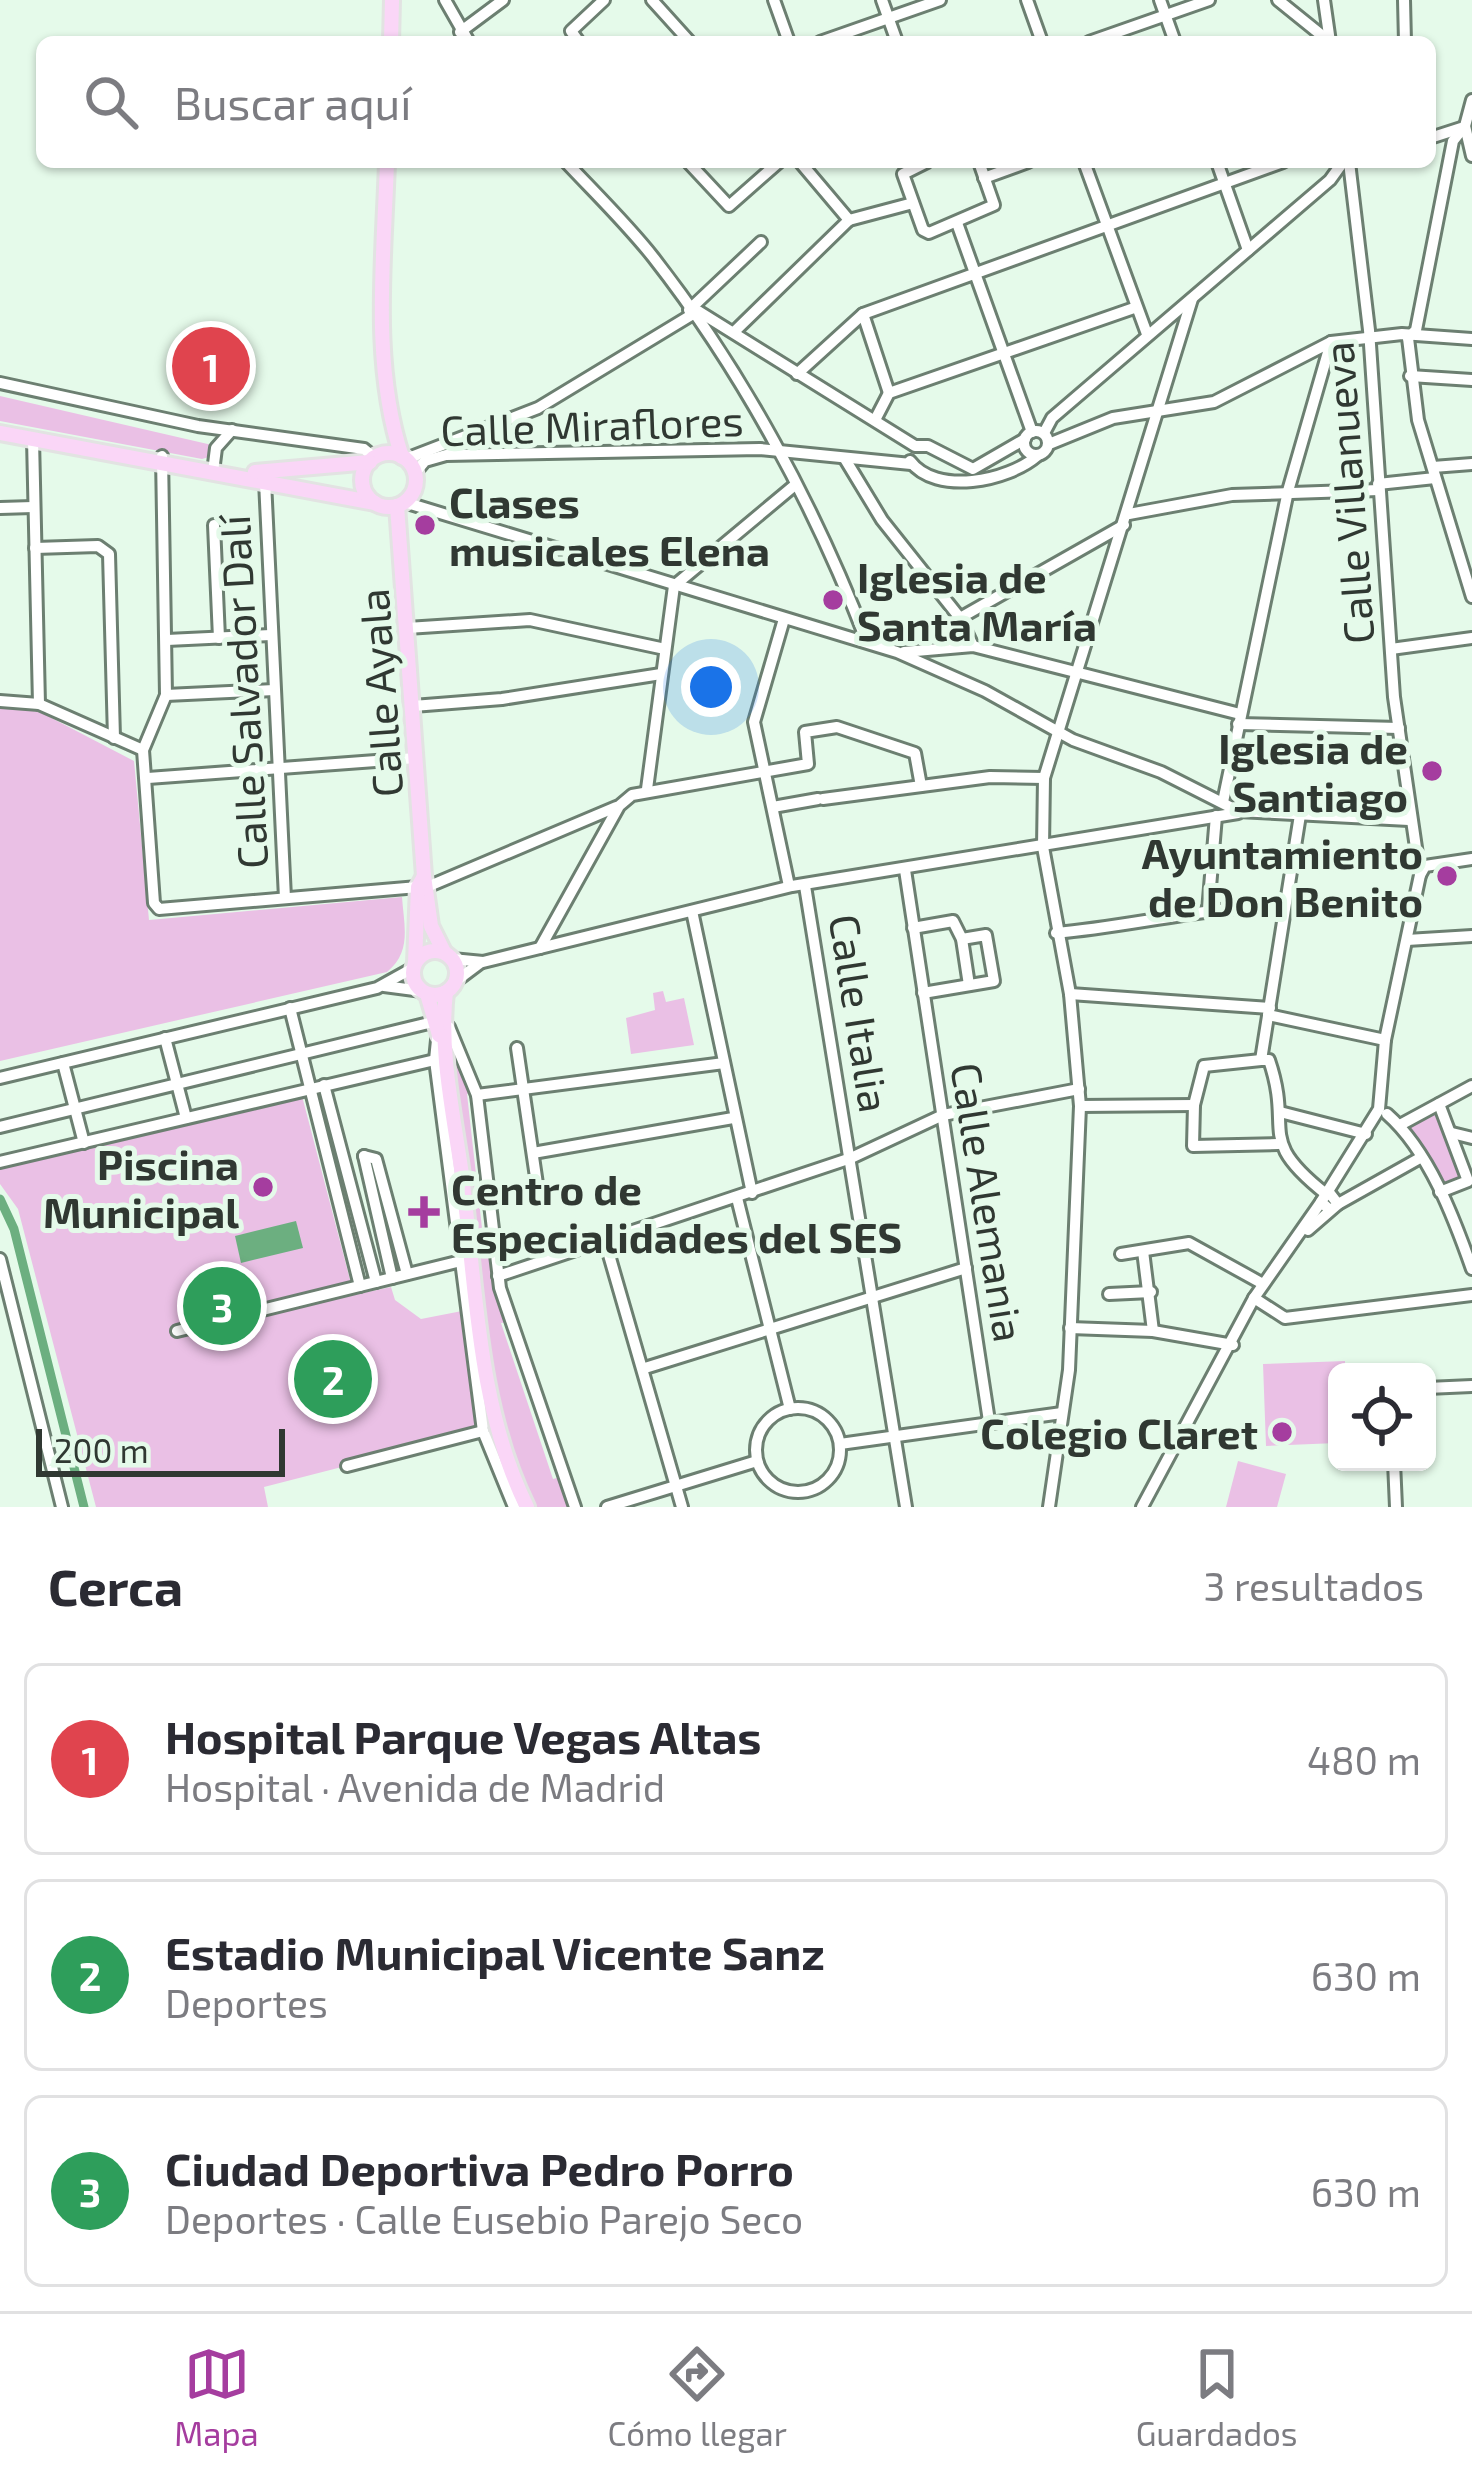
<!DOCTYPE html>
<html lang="es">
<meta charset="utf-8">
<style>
body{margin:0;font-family:"Exo 2",sans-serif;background:#f2f2f3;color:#2b2b33}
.controls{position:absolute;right:36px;bottom:36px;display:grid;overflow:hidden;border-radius:18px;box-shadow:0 3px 9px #0004}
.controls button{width:108px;height:108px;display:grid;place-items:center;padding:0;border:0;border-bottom:3px solid #e1e1e2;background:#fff;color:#2b2b33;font:60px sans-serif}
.scale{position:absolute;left:36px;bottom:30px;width:249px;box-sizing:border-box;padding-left:12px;border:6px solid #303832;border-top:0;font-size:33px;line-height:42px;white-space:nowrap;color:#303832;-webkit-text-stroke:9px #e5faea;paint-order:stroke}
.you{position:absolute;left:711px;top:687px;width:42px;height:42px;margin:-30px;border:9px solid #fff;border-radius:50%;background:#1a73e8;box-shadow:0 0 0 18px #1a73e833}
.badge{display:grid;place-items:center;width:78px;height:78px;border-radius:50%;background:#a53d9f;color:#fff;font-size:39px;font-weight:700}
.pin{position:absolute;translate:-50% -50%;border:6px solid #fff;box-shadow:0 3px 12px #0006}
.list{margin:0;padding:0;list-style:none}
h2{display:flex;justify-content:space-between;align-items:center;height:156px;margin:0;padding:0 48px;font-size:51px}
h2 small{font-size:39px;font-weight:400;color:#7c7c81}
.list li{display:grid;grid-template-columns:78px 1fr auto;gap:36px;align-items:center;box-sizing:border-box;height:192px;margin:0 24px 24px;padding:0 24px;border:3px solid #e1e1e2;border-radius:18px}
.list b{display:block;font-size:45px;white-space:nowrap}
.list p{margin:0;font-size:39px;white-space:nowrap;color:#7c7c81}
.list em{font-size:39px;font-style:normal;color:#7c7c81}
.icon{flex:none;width:66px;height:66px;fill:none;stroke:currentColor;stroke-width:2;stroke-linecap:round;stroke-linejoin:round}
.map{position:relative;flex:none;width:1472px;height:1507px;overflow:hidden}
.search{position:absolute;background:#fff;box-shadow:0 3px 9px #0004;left:36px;right:36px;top:36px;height:132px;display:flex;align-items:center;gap:30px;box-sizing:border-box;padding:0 42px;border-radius:18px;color:#7c7c81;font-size:45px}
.sheet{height:804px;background:#fff}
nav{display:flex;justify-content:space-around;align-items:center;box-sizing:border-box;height:168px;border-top:3px solid #e1e1e2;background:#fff;font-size:33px;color:#7c7c81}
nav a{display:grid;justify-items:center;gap:6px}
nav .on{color:#a53d9f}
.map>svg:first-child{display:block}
.green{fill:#eac0e5}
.water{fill:#6caf80}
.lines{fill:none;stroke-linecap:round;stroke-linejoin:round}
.canal{stroke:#6caf80;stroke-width:9}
.minor-casing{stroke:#6c7f71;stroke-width:16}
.major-casing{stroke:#e2e3e2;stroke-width:20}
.minor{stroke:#fff;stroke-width:10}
.major{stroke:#fad6f7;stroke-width:14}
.poi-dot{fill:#a53d9f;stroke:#e5faea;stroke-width:4.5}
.labels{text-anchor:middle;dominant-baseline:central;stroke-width:10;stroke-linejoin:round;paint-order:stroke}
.street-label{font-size:42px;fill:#303832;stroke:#e5faea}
.poi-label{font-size:42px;font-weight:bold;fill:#303832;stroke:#e5faea;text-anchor:end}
</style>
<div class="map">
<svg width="1472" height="1507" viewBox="0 0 1472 1507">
<rect width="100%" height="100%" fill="#e5faea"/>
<g class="green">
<path d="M0 396 212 445V456L202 459 0 421Z"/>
<path d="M13 706 42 713 134 761 149 920 402 897C404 926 412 952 387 972L0 1061V707Z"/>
<path d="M663 991 666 1002 684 998 694 1045 631 1054 626 1018 655 1010 653 993Z"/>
<path d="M451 1050 472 1092 467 1094 482 1228 488 1230 508 1322 501 1323 553 1479 565 1476 575 1507H527L504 1461 452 1100Z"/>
<path d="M302 1096 354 1295 391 1287 395 1300 421 1319 462 1311 478 1432 264 1487 268 1507H96L18 1209 0 1184V1167Z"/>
<path d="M1439 1110 1464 1177 1443 1186 1407 1125Z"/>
<path d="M1345 1361V1372H1337V1443L1266 1446 1263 1364Z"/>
<path d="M1238 1461 1286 1474 1277 1507H1226Z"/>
</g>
<path class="water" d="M296 1221 303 1248 241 1263 235 1236Z"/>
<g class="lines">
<path class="canal" d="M0 1199 14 1229 84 1507"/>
<defs>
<g id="minor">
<path d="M445 0 469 42"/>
<path d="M652 0 690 42"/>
<path d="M774 0 789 42"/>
<path d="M882 0 897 42"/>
<path d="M1027 0 1042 42"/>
<path d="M1160 0 1175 42"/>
<path d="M1278 0 1330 42"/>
<path d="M1324 0 1330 42"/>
<path d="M1404 0 1405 42"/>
<path d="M460 32 503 0"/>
<path d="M579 42 571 31 604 0"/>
<path d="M820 42 940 0"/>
<path d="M1089 42 1209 0"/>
<path d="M1472 100 1465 126 1472 156"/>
<path d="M1430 138 1461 128"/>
<path d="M566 162C595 193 627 224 653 257 743 372 815 507 867 642"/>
<path d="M688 162 729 206 779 162"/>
<path d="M800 162 849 220"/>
<path d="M927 162 903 174 923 230 929 233 994 205 979 162"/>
<path d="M1084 162 1147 334"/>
<path d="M1217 162 1248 250"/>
<path d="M984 178 1028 162"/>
<path d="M849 220 913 203"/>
<path d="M957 223 1032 432"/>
<path d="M689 310 761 242"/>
<path d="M863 314 889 393"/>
<path d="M734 332 849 220"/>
<path d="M1408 338 1418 420 1472 597"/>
<path d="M1408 338 1416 330 1453 141 1465 126"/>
<path d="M797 374 863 314 1283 162"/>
<path d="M1410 376 1472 380"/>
<path d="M0 383 198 426 364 449 375 458"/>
<path d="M875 420 889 393 1134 308"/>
<circle cx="1036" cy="443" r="12"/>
<path d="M1044 433 1052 418 1330 180 1343 162"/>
<path d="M33 439 39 704"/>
<path d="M1049 444 1113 418 1214 402 1331 342 1402 334 1472 339"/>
<path d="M162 456 166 695 143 750 154 903 159 909 418 887"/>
<path d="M406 459 538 408 698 311 915 446H928L973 469 1025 439"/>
<path d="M845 459 882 520 960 618 973 646"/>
<path d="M910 461C936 496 1008 481 1037 456"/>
<path d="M1433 467 1472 464"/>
<path d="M213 472 216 448 232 430"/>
<path d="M415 473 425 461 446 455 760 449 911 464"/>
<path d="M265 481 285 898"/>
<path d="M1378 484 1435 478"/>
<path d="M404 502 897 652 985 691 1073 740 1161 772 1238 811 1409 820"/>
<path d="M0 508 33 507"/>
<path d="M1129 514 1232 495 1379 490"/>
<path d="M214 525 219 638"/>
<path d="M35 548 98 546 109 554 114 738"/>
<path d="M960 618 1124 525"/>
<path d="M784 619 754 722 789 886"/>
<path d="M407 628 530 620 665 649"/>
<path d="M167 640 271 635"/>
<path d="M1391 649 1472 638"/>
<path d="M904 652 973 646 1240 714"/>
<path d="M166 695 274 690"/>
<path d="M0 701 39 704 143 750"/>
<path d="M413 706 502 699 661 674"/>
<path d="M1238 724 1399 728"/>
<path d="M148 778 416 758"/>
<path d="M647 789 674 586 795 485"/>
<path d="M823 799 990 777 1044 778"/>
<path d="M1223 802 1288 491 1331 342"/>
<path d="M773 807 818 799"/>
<path d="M905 870 989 1421"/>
<path d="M1420 875 1425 866 1472 859"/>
<path d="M805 886 906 1507"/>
<path d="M427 887 616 807"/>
<path d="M692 911 752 1193"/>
<path d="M1208 911 1216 816"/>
<path d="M913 928 953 921 962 939 969 985"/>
<path d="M1056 933C1133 926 1208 906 1285 906"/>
<path d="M1407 940 1472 936"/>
<path d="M540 948 619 806 632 795 808 764 805 732 837 727 915 753 921 786"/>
<path d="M452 959 483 962 792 886 1238 813"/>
<path d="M456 981 480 963"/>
<path d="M384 986 422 991"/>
<path d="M923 993 994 981 986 935 962 939"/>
<path d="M1070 994 1270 1008"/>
<path d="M290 1008 360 1286"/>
<path d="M1268 1015 1385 1040"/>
<path d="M449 1027 477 1095 500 1288 575 1507"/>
<path d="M438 1030 435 1060 483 1431 514 1507"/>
<path d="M165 1038 186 1118"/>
<path d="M517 1048 537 1184"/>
<path d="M1261 1060 1300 815"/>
<path d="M1261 1060 1204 1066 1194 1105 1193 1146 1278 1144"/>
<path d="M1261 1060H1269C1294 1133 1254 1137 1326 1194"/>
<path d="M63 1063 84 1143"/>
<path d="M0 1078 377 988 413 968"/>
<path d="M324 1085 376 1282"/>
<path d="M477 1095 724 1063"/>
<path d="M1439 1104 1468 1181 1440 1192"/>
<path d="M1080 1106 1194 1105"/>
<path d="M1280 1112 1366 1134"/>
<path d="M1387 1114C1429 1151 1454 1218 1472 1269"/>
<path d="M1400 1125 1472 1086"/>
<path d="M0 1127 437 1021"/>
<path d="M1452 1133 1472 1138"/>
<path d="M533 1153 733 1118"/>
<path d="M364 1156 376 1159 407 1274"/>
<path d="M364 1156 392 1278"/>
<path d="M0 1162 435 1060"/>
<path d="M1328 1191 1379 1109 1385 1040 1420 875 1394 697 1369 330 1349 162"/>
<path d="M737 1198 790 1409"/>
<path d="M1338 1204 1420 1158"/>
<path d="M1308 1230 1338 1204 1328 1191 1321 1202 1330 1210"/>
<path d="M605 1241 682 1507"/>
<path d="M1143 1251 1153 1331"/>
<path d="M1121 1254 1189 1243 1263 1284"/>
<path d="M0 1259 62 1507"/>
<path d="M498 1276 851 1158 943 1115 1079 1089"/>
<path d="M1109 1294 1151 1292"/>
<path d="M1254 1298 1285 1318 1472 1295"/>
<path d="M1070 1328 1153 1331 1233 1345"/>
<path d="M177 1331 465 1260"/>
<path d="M645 1368 966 1268"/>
<path d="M1427 1388 1472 1386"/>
<circle cx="798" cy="1450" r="42"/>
<path d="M840 1444 1062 1413"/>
<path d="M1394 1462 1396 1507"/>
<path d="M347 1466 483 1431"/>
<path d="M607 1507 757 1461"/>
<path d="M1049 1507 1069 1370 1080 1106 1070 994 1043 847 1044 778 1192 299"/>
<path d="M1142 1507 1254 1298 1321 1202"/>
</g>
<g id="major">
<path d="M391 42 392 0"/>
<path d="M387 162C384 259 371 363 402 457"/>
<path d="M0 433 375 503"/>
<circle cx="389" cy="480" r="27"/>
<path d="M255 472 370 462"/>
<path d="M397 506 424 876 431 926 444 952"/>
<circle cx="435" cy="973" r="22"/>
<path d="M415 963 418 887 424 876"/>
<path d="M446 992C439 1051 454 1117 462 1175 476 1286 477 1406 527 1507"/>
<path d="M427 994 439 1035"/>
</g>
</defs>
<use href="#minor" class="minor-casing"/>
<use href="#major" class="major-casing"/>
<use href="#minor" class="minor"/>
<use href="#major" class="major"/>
</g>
<g class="poi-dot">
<circle cx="425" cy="525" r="12"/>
<circle cx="833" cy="600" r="12"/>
<circle cx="1432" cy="771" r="12"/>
<circle cx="1447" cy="876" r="12"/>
<circle cx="263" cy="1187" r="12"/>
<path d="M418 1194h12v12h12v12h-12v12h-12v-12h-12v-12h12z"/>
<circle cx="1282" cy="1432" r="12"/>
</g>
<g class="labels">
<g class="street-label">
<text transform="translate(592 424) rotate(-2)">Calle Miraflores</text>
<text transform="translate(1347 493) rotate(-94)">Calle Villanueva</text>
<text transform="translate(242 692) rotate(-93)">Calle Salvador Dalí</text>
<text transform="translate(379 693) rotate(-94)">Calle Ayala</text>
<text transform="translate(861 1013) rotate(81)">Calle Italia</text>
<text transform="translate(989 1202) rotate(81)">Calle Alemania</text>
</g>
<g class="poi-label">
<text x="449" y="501" text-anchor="start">Clases<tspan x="449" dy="48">musicales Elena</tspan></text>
<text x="857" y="576" text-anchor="start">Iglesia de<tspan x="857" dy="48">Santa María</tspan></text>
<text x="1408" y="747">Iglesia de<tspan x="1408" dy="48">Santiago</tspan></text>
<text x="1423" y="852">Ayuntamiento<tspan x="1423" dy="48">de Don Benito</tspan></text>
<text x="239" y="1163">Piscina<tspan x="239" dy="48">Municipal</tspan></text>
<text x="451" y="1188" text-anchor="start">Centro de<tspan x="451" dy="48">Especialidades del SES</tspan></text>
<text x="1258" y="1432">Colegio Claret</text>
</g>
</g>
</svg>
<div class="controls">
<button><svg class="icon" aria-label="locate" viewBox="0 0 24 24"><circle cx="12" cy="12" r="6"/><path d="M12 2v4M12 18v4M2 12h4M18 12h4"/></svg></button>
</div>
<div class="scale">200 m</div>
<div class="you"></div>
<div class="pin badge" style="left:211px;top:366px;background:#e0444e">1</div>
<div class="pin badge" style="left:333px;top:1379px;background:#2e9e5b">2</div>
<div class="pin badge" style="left:222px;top:1306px;background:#2e9e5b">3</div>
<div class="search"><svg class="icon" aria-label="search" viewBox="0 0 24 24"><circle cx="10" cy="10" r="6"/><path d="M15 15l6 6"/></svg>Buscar aquí</div>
</div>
<section class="sheet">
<h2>Cerca<small>3 resultados</small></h2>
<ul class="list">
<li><span class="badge" style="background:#e0444e">1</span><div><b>Hospital Parque Vegas Altas</b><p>Hospital · Avenida de Madrid</p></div><em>480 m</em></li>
<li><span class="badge" style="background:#2e9e5b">2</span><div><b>Estadio Municipal Vicente Sanz</b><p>Deportes</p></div><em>630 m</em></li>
<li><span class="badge" style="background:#2e9e5b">3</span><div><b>Ciudad Deportiva Pedro Porro</b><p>Deportes · Calle Eusebio Parejo Seco</p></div><em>630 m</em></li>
</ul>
</section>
<nav>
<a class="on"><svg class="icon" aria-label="map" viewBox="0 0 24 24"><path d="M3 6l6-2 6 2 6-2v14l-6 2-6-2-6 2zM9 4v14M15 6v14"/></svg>Mapa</a>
<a><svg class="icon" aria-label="directions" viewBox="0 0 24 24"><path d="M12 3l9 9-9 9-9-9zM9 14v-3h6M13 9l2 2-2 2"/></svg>Cómo llegar</a>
<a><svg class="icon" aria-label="saved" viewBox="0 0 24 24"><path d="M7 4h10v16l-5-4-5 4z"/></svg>Guardados</a>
</nav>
